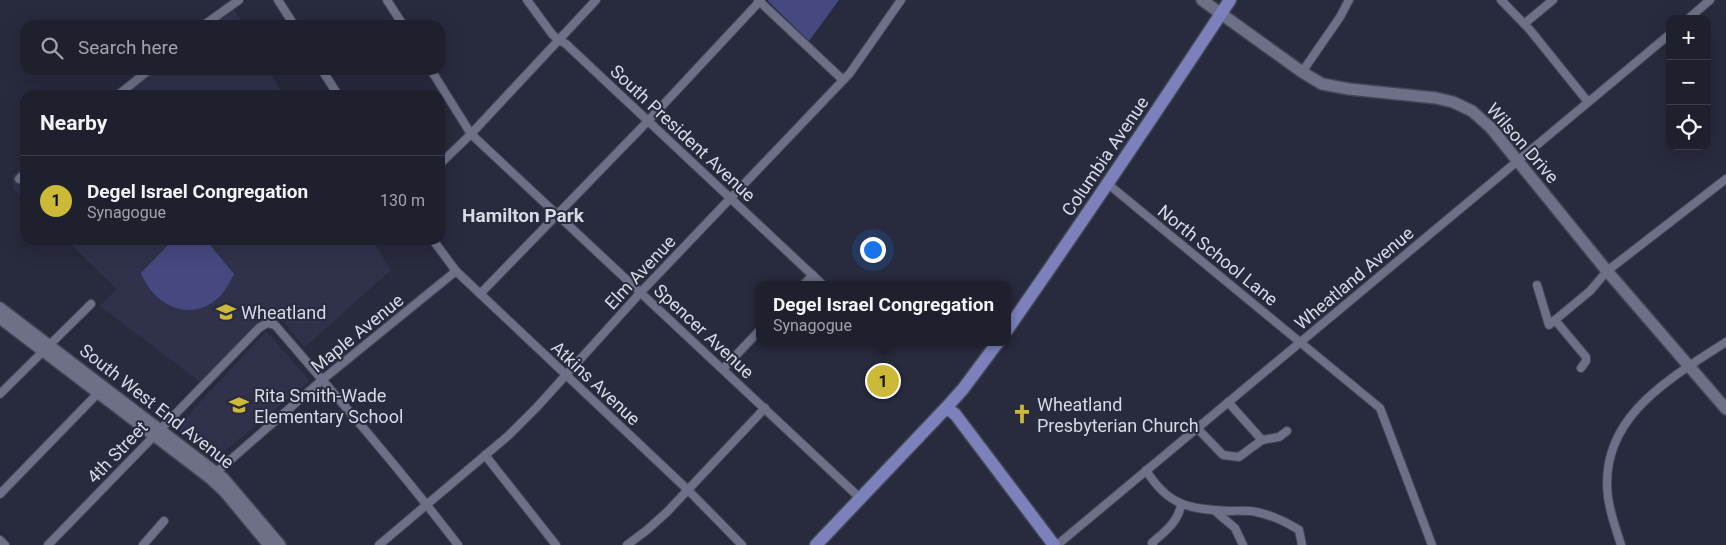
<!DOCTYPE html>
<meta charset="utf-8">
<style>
body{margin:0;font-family:Roboto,sans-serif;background:#2b2d3a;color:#f1f3f6}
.controls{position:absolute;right:15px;top:15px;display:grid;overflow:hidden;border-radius:10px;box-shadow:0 5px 20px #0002}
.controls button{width:45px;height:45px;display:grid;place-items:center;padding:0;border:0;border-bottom:1px solid #3c3e4a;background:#1e202e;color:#f1f3f6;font:25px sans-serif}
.you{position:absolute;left:872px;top:249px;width:18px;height:18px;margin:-12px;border:4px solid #fff;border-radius:50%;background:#1a73e8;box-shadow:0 0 0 8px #1a73e833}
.badge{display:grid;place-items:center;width:32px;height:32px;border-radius:50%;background:#cdb938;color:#111;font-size:16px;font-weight:700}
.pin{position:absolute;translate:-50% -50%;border:2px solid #fff;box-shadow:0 1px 5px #0006}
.popup{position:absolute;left:756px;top:281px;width:255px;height:65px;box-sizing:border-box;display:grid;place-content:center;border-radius:10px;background:#1e202e;filter:drop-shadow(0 1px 4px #0005);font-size:16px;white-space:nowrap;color:#a1a3aa}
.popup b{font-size:19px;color:#f1f3f6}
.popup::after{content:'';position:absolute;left:50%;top:100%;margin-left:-10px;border:10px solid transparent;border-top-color:#1e202e}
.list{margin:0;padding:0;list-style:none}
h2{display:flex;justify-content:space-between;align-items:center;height:65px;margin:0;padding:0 20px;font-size:21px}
h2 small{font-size:16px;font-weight:400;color:#a1a3aa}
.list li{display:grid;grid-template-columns:32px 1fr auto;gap:15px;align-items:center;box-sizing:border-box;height:90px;padding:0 20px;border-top:1px solid #3c3e4a}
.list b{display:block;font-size:19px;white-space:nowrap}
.list p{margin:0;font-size:16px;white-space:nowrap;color:#a1a3aa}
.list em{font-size:16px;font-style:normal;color:#a1a3aa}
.icon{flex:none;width:28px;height:28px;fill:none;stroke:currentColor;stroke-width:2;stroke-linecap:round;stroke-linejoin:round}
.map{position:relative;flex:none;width:1726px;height:545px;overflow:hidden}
.search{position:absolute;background:#1e202e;box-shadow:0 5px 20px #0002;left:20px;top:20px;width:425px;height:55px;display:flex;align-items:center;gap:12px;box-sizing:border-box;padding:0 18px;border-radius:15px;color:#a1a3aa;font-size:19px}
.panel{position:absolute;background:#1e202e;box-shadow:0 5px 20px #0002;left:20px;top:90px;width:425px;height:155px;border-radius:15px}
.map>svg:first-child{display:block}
.built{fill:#30324b}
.green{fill:#464880}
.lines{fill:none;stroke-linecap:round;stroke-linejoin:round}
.street-casing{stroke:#444656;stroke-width:10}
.secondary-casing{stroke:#444656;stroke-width:14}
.primary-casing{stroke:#444656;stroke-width:15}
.street{stroke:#6d7086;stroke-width:8}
.secondary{stroke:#6d7086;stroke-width:11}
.primary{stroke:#7d81bb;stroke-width:12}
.labels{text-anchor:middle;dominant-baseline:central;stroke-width:4;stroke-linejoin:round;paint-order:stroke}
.street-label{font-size:18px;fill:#d7d9e6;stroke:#282a3d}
.poi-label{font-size:18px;fill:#d7d9e6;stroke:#282a3d;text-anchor:start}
.neighbourhood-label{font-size:19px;font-weight:bold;fill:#d7d9e6;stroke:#282a3d}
</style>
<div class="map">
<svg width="1726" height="545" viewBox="0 0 1726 545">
<rect width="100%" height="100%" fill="#282a3d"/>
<g class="built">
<path d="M227 1 236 12 244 25H197Z"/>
<path d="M142 70H269L283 95H112Z"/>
<path d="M25 166V200L13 188 12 176Z"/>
<path d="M66 240H372L391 270 305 347 280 318 261 323 200 382 100 306 117 289Z"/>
<path d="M266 331 310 381 216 458 175 429Z"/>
</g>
<g class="green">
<path d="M769 0H839L809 41 768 1Z"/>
<path d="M173 240H206L234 274C230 281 227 288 222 294 194 325 154 307 141 273Z"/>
</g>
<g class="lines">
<defs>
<g id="street">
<path d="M278 0 294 25"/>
<path d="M387 0 403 25"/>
<path d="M527 0 552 34 557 39 566 44 823 285"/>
<path d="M758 0 843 80"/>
<path d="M1501 0 1530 30 1588 102"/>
<path d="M1688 19 1710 0"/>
<path d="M1524 24 1553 0"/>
<path d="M204 25 239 0"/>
<path d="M322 70 338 95"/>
<path d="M431 70 471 134 861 499"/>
<path d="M1302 72 1340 17 1349 0"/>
<path d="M118 95 149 70"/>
<path d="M440 164 471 134 596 0"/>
<path d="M19 179 25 173"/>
<path d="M1108 184 1380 408 1432 545"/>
<path d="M433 240 456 271 688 490 742 545"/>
<path d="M803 285 813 275"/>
<path d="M1537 285 1549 325 1590 291 1607 271 1726 179"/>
<path d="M480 294 648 121 761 0"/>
<path d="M1555 320 1586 357V361L1581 368"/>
<path d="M723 369 759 331"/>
<path d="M0 394 91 304"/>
<path d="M1228 402 1262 440"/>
<path d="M1197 428 1223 455 1239 457 1262 440 1279 437 1287 431"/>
<path d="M485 455 556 545"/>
<path d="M1146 470C1168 506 1189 509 1229 511 1238 511 1248 510 1256 512 1272 515 1286 522 1299 530L1302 545"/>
<path d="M213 475 322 380 456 271"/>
<path d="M0 494 101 390"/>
<path d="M1215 511 1235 528 1243 545"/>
<path d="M0 540 5 545"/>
<path d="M48 545 259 328 267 323 275 325C337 397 400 469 458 545"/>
<path d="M143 545 164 521"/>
<path d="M379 545 509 435 537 407 641 292 850 73 901 0"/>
<path d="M627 545 647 530 667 512 765 408"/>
<path d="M1057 545 1670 34"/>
<path d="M1153 545 1152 543C1164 532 1179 522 1181 504"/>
<path d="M1621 545C1616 529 1610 513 1608 497 1598 418 1669 379 1726 342"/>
</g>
<g id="secondary">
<path d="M1202 0 1302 72 1322 84 1349 89 1436 98 1453 102 1472 111 1491 128 1607 271 1726 409"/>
<path d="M0 308 223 478 280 545"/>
<path d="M0 318 210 478 225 492 269 545"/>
</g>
<g id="primary">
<path d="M1007 330C1083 221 1157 111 1230 0"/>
<path d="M946 408 955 414 1054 545"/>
<path d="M816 545 946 408 963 389 998 342"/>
</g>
</defs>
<use href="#street" class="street-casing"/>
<use href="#secondary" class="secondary-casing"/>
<use href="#primary" class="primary-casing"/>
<use href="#street" class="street"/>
<use href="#secondary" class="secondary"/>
<use href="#primary" class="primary"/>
</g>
<defs>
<symbol id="school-bare" viewBox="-9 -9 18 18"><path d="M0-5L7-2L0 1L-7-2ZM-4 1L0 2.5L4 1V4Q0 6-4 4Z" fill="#cdb938" stroke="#282a3d" stroke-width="2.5" paint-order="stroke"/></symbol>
<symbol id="church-bare" viewBox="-9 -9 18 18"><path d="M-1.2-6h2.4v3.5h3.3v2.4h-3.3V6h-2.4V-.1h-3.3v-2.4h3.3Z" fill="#cdb938" stroke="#282a3d" stroke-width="2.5" paint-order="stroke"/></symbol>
</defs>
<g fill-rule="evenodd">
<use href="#school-bare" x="212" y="298" width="28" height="28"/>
<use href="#school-bare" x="225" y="391" width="28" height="28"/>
<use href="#church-bare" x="1008" y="400" width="28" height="28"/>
</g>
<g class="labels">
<g class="street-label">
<text transform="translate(683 133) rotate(43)">South President Avenue</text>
<text transform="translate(1523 143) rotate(49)">Wilson Drive</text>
<text transform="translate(1105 156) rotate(-56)">Columbia Avenue</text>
<text transform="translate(1218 255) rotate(39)">North School Lane</text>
<text transform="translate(640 272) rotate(-47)">Elm Avenue</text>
<text transform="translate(1354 278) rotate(-40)">Wheatland Avenue</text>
<text transform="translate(704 331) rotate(43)">Spencer Avenue</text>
<text transform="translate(357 333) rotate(-39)">Maple Avenue</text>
<text transform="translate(596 383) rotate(43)">Atkins Avenue</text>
<text transform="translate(157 406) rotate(38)">South West End Avenue</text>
<text transform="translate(117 452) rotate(-46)">4th Street</text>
</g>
<g class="poi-label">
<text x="241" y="312">Wheatland</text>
<text x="254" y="395">Rita Smith-Wade<tspan x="254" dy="21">Elementary School</tspan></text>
<text x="1037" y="404">Wheatland<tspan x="1037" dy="21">Presbyterian Church</tspan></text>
</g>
<g class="neighbourhood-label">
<text x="523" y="215">Hamilton Park</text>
</g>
</g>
</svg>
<div class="controls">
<button>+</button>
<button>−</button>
<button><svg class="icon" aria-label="locate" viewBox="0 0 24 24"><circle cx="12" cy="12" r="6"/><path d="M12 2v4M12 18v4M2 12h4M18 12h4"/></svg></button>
</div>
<div class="you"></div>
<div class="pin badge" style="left:883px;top:381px">1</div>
<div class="popup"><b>Degel Israel Congregation</b>Synagogue</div>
<div class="search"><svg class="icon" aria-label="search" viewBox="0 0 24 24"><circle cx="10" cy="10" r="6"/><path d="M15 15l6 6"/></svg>Search here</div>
<section class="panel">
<h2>Nearby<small></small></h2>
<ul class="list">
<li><span class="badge">1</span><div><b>Degel Israel Congregation</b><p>Synagogue</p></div><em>130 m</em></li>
</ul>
</section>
</div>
